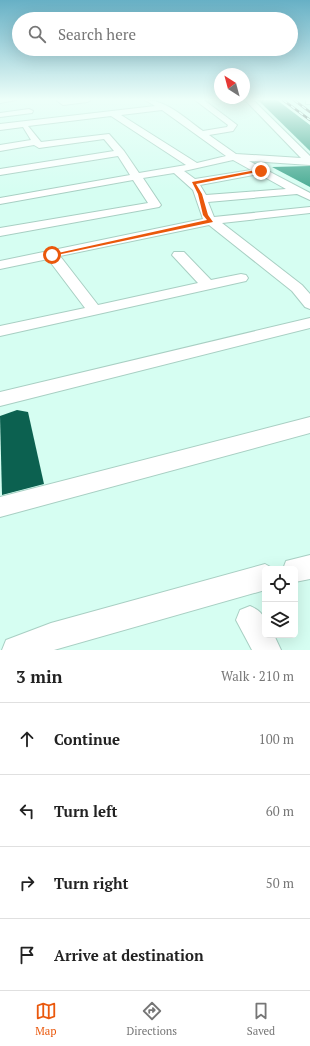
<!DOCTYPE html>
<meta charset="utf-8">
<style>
body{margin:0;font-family:"PT Serif",serif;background:#f2f2f2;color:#222}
.controls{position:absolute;right:12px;bottom:12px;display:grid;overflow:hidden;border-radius:6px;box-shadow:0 4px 16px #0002}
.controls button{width:36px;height:36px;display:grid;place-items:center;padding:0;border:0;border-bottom:1px solid #e0e0e0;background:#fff;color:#222;font:20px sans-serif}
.compass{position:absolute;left:214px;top:68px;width:36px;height:36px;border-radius:50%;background:#fff;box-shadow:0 4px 16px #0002;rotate:324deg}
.stop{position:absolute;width:12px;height:12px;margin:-9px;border:3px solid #ea580c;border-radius:50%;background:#fff}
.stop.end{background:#ea580c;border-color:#fff;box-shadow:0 1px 4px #0008}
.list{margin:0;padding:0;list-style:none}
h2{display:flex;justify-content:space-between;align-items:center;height:52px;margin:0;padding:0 16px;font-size:17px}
h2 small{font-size:13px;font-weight:400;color:#767676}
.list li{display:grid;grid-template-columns:26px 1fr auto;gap:12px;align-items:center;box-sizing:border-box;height:72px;padding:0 16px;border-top:1px solid #e0e0e0}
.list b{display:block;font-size:15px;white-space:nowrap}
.list em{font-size:13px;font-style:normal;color:#767676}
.icon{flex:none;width:22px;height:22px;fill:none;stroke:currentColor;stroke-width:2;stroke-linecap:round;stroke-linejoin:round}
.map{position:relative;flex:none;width:310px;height:650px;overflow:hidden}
.search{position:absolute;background:#fff;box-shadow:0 4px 16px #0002;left:12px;right:12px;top:12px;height:44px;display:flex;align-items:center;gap:10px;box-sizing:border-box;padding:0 14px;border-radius:22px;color:#767676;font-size:15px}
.sheet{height:340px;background:#fff}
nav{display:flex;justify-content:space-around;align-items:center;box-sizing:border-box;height:56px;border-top:1px solid #e0e0e0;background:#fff;font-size:11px;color:#767676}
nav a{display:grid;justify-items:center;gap:2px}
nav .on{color:#ea580c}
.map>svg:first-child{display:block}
.water{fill:#46a991}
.building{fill:#0c6150}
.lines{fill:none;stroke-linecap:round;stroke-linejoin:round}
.minor-casing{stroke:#a8cfc3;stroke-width:2}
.minor{fill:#fff;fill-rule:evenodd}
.rail-casing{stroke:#324641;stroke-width:2.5}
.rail{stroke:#d6fef2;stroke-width:1.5;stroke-dasharray:5;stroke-linecap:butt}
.route{fill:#ea580c}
</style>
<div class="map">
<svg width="310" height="650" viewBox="0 0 310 650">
<rect width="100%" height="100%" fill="#d6fef2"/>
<g class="water">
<path d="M258 100H277L310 125V151Z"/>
<path d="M310 166V187L272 167Z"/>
</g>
<path class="building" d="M17 410 28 412 44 484 2 495 0 416Z"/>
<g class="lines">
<defs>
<g id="minor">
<path d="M0 100H16L0 103Z"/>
<path d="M56 100H91L87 102 63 105Z"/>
<path d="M145 100C167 100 186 119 203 131L227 127 228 125 195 100H204L237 125 233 131 209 135 236 154 301 158 245 100H253L310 156V165L249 161 310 193V200L297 194 208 202 214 217 310 207V213L222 223 302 285 310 294V309L305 307 292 291 209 225 60 256 98 305 198 283 172 255 174 252H184L211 280 241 274 246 275 248 278 246 281 0 336V326L85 308 48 259 0 269V261L203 219 193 190 174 173 143 178 161 205 159 207 0 236V228L148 203 133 180 0 204V198L130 175 118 156 0 175V169L114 151 104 139 39 148 34 145 0 151V145L31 140 23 127 0 130V124L155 106ZM162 110 226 156 197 163 121 115ZM111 116 186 165 139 173 124 151 109 134 41 142 28 126ZM233 160 251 170 195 179 184 171ZM259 174 286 189 206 195 200 185Z"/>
<rect x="306" y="100" width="4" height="4"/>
<path d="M29 109 33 111 32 113 0 117V113Z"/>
<path d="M310 318V328L0 406V392Z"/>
<path d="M310 417V433L0 517V497Z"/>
<path d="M310 555V579L295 582V569H283L286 561Z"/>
<path d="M265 564 274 569H265V590L54 650H2L6 640 51 623Z"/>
<path d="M250 606C266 613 265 619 265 635H274L281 650H252L236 620 240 610Z"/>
</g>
</defs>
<use href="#minor" class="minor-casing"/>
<use href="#minor" class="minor"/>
<defs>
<g id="rail">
<path d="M283 100 310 120"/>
<path d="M294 100 310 112"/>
</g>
</defs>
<use href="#rail" class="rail-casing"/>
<use href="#rail" class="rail"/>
</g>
<linearGradient id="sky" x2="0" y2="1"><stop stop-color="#67b0c5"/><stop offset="0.52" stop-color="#edfff9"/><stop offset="1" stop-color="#edfff9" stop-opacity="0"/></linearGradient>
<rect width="310" height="191" fill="url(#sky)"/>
<path class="route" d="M261 169 262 171 196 184 202 194 208 215 213 222 52 256 49 255 207 220 203 215 198 194 192 182Z"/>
</svg>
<div class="controls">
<button><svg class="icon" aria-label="locate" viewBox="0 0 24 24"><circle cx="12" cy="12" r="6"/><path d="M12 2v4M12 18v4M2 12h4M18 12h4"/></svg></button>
<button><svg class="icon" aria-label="layers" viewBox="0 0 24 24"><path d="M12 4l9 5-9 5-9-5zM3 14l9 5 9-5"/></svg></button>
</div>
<svg class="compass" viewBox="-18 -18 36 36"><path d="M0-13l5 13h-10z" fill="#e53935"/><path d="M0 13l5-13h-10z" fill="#767676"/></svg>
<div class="stop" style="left:52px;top:255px"></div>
<div class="stop end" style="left:261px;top:171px"></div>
<div class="search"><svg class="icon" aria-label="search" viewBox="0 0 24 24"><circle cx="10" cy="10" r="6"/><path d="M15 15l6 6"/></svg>Search here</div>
</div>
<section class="sheet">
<h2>3 min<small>Walk · 210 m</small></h2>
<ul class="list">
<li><svg class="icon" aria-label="ahead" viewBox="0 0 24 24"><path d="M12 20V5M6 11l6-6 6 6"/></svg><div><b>Continue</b></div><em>100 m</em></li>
<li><svg class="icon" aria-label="left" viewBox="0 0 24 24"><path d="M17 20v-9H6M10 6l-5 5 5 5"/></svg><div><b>Turn left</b></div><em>60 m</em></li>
<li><svg class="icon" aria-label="right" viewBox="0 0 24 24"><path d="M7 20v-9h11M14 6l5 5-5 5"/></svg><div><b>Turn right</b></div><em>50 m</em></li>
<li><svg class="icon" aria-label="arrive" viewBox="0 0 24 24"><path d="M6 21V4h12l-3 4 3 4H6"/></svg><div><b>Arrive at destination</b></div></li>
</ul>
</section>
<nav>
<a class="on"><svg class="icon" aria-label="map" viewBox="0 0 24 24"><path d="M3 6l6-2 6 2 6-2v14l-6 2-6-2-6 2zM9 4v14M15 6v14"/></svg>Map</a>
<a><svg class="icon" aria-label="directions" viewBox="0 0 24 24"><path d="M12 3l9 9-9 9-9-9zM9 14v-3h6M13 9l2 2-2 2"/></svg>Directions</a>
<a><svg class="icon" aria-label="saved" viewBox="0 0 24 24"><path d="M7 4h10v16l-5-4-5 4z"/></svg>Saved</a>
</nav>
